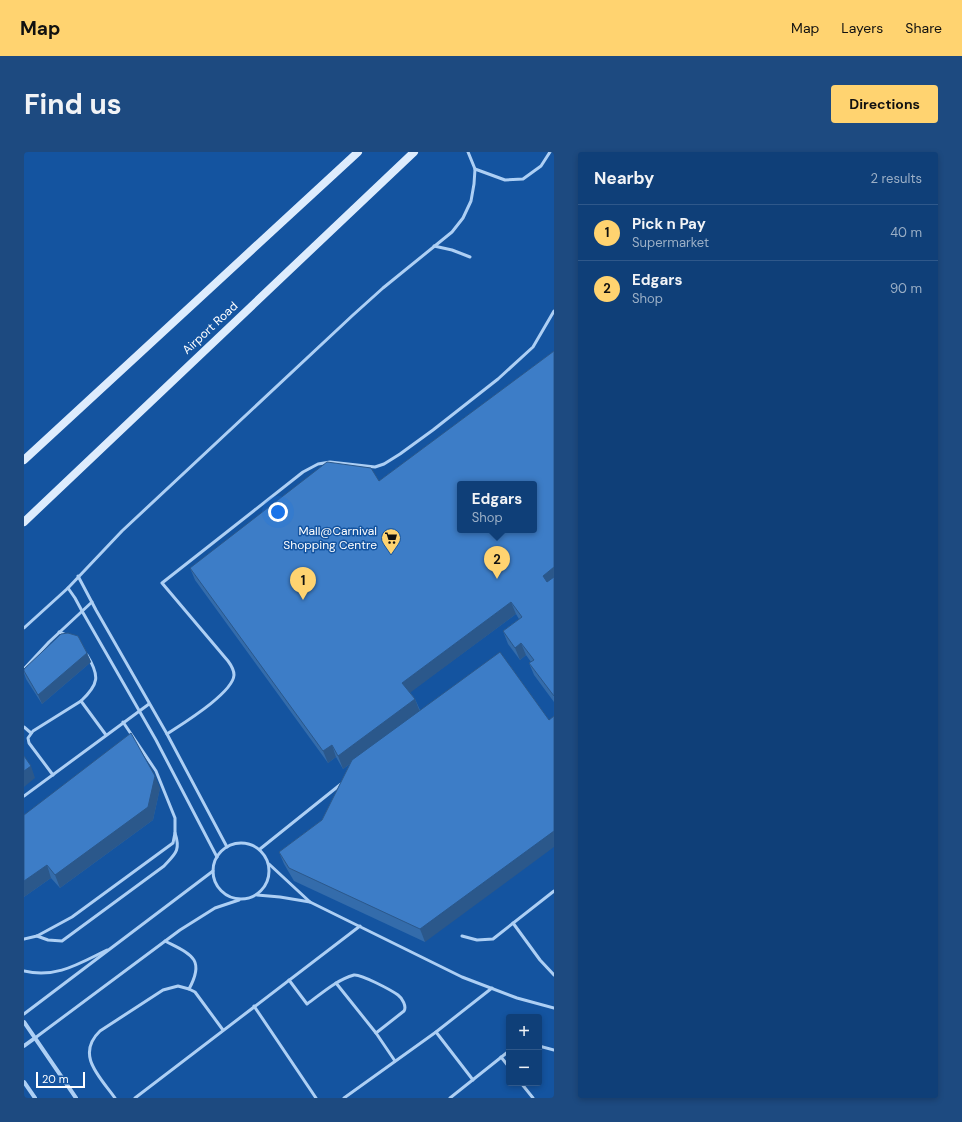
<!DOCTYPE html>
<meta charset="utf-8">
<style>
body{margin:0;font-family:"DM Sans",sans-serif;background:#1d4a80;color:#f1f3f6}
.controls{position:absolute;right:12px;bottom:12px;display:grid;overflow:hidden;border-radius:4px;box-shadow:0 2px 6px #0003}
.controls button{width:36px;height:36px;display:grid;place-items:center;padding:0;border:0;border-bottom:1px solid #2f588a;background:#0f3f78;color:#f1f3f6;font:20px sans-serif}
.scale{position:absolute;left:12px;bottom:10px;width:49px;box-sizing:border-box;padding-left:4px;border:2px solid #fff;border-top:0;font-size:11px;line-height:14px;white-space:nowrap;color:#fff;-webkit-text-stroke:3px #1454a0;paint-order:stroke}
.you{position:absolute;left:254px;top:360px;width:14px;height:14px;margin:-10px;border:3px solid #fff;border-radius:50%;background:#1a73e8;box-shadow:0 0 0 6px #1a73e833}
.badge{display:grid;place-items:center;width:26px;height:26px;border-radius:50%;background:#ffd370;color:#111;font-size:13px;font-weight:700}
.pin{position:absolute;translate:-50% -33px;filter:drop-shadow(0 1px 2px #0008)}
.pin::after{content:'';position:absolute;top:21px;width:14px;height:12px;background:inherit;clip-path:polygon(0 0,100% 0,50% 100%)}
.popup{position:absolute;left:433px;top:329px;width:80px;height:52px;box-sizing:border-box;display:grid;place-content:center;border-radius:4px;background:#0f3f78;filter:drop-shadow(0 1px 3px #0005);font-size:13px;white-space:nowrap;color:#9bafc6}
.popup b{font-size:15px;color:#f1f3f6}
.popup::after{content:'';position:absolute;left:50%;top:100%;margin-left:-8px;border:8px solid transparent;border-top-color:#0f3f78}
.list{margin:0;padding:0;list-style:none}
h2{display:flex;justify-content:space-between;align-items:center;height:52px;margin:0;padding:0 16px;font-size:17px}
h2 small{font-size:13px;font-weight:400;color:#9bafc6}
.list li{display:grid;grid-template-columns:26px 1fr auto;gap:12px;align-items:center;box-sizing:border-box;height:56px;padding:0 16px;border-top:1px solid #2f588a}
.list b{display:block;font-size:15px;white-space:nowrap}
.list p{margin:0;font-size:13px;white-space:nowrap;color:#9bafc6}
.list em{font-size:13px;font-style:normal;color:#9bafc6}
.map{position:relative;flex:none;width:530px;height:946px;overflow:hidden;border-radius:4px}
header{display:flex;align-items:center;gap:24px;box-sizing:border-box;height:56px;padding:0 20px;background:#ffd370;color:#111}
header strong{font-size:19px}
nav{display:flex;gap:22px;margin-inline-start:auto;font-size:14px}
.intro{display:flex;align-items:center;justify-content:space-between;box-sizing:border-box;height:96px;padding:0 24px}
h1{margin:0;font-size:28px}
.button{padding:10px 18px;border-radius:4px;background:#ffd370;color:#111;font-size:14px;font-weight:700}
main{display:flex;gap:24px;padding:0 24px}
aside{flex:1;background:#0f3f78;border-radius:4px;box-shadow:0 2px 6px #0003}
.map>svg:first-child{display:block}
.lines{fill:none;stroke-linecap:round;stroke-linejoin:round}
.lane{stroke:#adcff4;stroke-width:3}
.street{stroke:#adcff4;stroke-width:4}
.secondary{stroke:#ddecfd;stroke-width:8}
.wall{fill:#346cab}
.shaded-wall{fill:#2b588b}
.building{fill:#3d7dc7;stroke:#2b588b;fill-rule:evenodd}
.labels{text-anchor:middle;dominant-baseline:central;stroke-width:3;stroke-linejoin:round;paint-order:stroke}
.street-label{font-size:12px;fill:#fff;stroke:#1454a0}
.poi-label{font-size:12px;fill:#fff;stroke:#1454a0;text-anchor:end}
</style>
<header>
<strong>Map</strong>
<nav><a>Map</a><a>Layers</a><a>Share</a></nav>
</header>
<div class="intro"><h1>Find us</h1><a class="button">Directions</a></div>
<main>
<div class="map">
<svg width="530" height="946" viewBox="0 0 530 946">
<rect width="100%" height="100%" fill="#1454a0"/>
<g class="lines">
<g class="lane">
<path d="M451 17 481 28 499 27 517 14 526 0"/>
<path d="M410 94 428 98 446 105"/>
<path d="M54 424 72 458 143 582 203 695"/>
<path d="M44 436 51 446 58 459 132 588 193 705"/>
<path d="M0 476 44 436 98 379 329 163 359 136 428 80 439 66 447 49 450 32 451 17 444 0"/>
<path d="M35 480 42 483"/>
<path d="M0 517 25 490 68 450"/>
<path d="M57 549 82 583"/>
<path d="M0 575 7 581"/>
<path d="M143 582C158 572 209 541 210 523 210 517 207 513 204 509L138 431 279 320 294 312 306 310 351 315 360 312 376 302 409 278 474 227 509 195 530 159"/>
<path d="M29 623 5 591 4 586 9 579 57 549C75 532 76 524 63 503"/>
<path d="M0 644 125 552"/>
<circle cx="217" cy="719" r="28"/>
<path d="M236 697 317 632"/>
<path d="M245 712 286 750 438 825 493 846 530 856"/>
<path d="M233 743 256 745 286 750"/>
<path d="M489 771 516 808 530 823"/>
<path d="M13 784 24 788 38 789 140 714C151 702 157 699 151 681"/>
<path d="M438 784 453 788 469 787 530 739"/>
<path d="M0 787 13 784 48 765 149 691 151 681V666L132 619 99 570"/>
<path d="M141 789C166 802 182 806 165 837"/>
<path d="M0 819C32 827 56 811 83 798"/>
<path d="M265 828 283 852C297 842 312 828 330 823 337 822 367 838 374 843 378 846 383 854 380 859L352 881"/>
<path d="M312 831 352 881 371 909"/>
<path d="M230 854 292 946"/>
<path d="M0 862 189 719"/>
<path d="M412 880 449 928"/>
<path d="M11 886 156 778 191 756 215 748"/>
<path d="M515 894 530 898"/>
<path d="M477 905 485 915"/>
<path d="M497 931 509 946"/>
<path d="M91 946C76 925 51 903 76 879L139 838 154 834 165 837 171 840 199 878"/>
<path d="M111 946 336 774"/>
<path d="M320 946 412 880 468 836"/>
<path d="M426 946 485 899"/>
</g>
<g class="street">
<path d="M0 870 52 946"/>
<path d="M0 894 11 886"/>
<path d="M0 930 11 946"/>
</g>
<g class="secondary">
<path d="M0 308 334 0"/>
<path d="M0 370 390 0"/>
</g>
</g>
<g class="wall">
<path d="M530 199V550L510 523 505 511 507 510 502 503 496 508 484 492 479 479 495 467 492 462 386 540 391 547 396 558 401 790 270 729 260 712 255 700 298 668 326 612 319 617 312 605 304 611 171 428 166 416 355 329Z"/>
<path d="M63 501 67 510 18 552 2 527 0 521V517Z"/>
<path d="M136 636 129 668 36 736 27 726 0 745V663Z"/>
</g>
<g class="shaded-wall">
<path d="M530 415V431L523 436 519 424Z"/>
<path d="M487 450 492 462 383 543 378 531Z"/>
<path d="M497 491 502 503 496 508 491 496Z"/>
<path d="M63 501 67 510 18 552 14 543Z"/>
<path d="M391 547 396 560 319 617 314 604Z"/>
<path d="M308 593 312 605 304 611 299 599Z"/>
<path d="M7 614 11 626 0 635V619Z"/>
<path d="M131 624 136 636 129 668 36 736 31 723Z"/>
<path d="M530 679V695L401 790 396 777Z"/>
<path d="M23 713 27 726 0 745V729Z"/>
</g>
<g class="building">
<path d="M530 199V415L519 424 523 430 530 425V544L505 511 510 508 497 491 491 496 479 479 498 465 487 450 378 531 391 547 314 604 308 593 299 599 166 416 303 310 347 316 355 329ZM436 332H510V378H436Z"/>
<path d="M44 481 54 484 63 501 14 543 0 519V517L37 482Z"/>
<path d="M476 500 525 568 530 564V679L396 777 265 716 255 700 298 668 328 608Z"/>
<path d="M107 581 131 624 124 655 31 723 23 713 0 729V663Z"/>
<path d="M0 604 7 614 0 619Z"/>
</g>
<defs>
<symbol id="supermarket-pin" viewBox="-11 -11 22 30"><path d="M0 17L-7.5 6A9.5 9.5 0 1 1 7.5 6Z" fill="#ffd370" stroke="#1454a0"/><path d="M-6-5.5h2.5l.6 2H6L4.5 2H-2.5L-4.4-4H-6ZM-1.5 3.2a1.3 1.3 0 1 0 .1 0ZM3 3.2a1.3 1.3 0 1 0 .1 0Z" fill="#111"/></symbol>
</defs>
<g fill-rule="evenodd">
<use href="#supermarket-pin" x="356" y="375" width="22" height="30"/>
</g>
<g class="labels">
<g class="street-label">
<text transform="translate(186 176) rotate(-43)">Airport Road</text>
</g>
<g class="poi-label">
<text x="353" y="379">Mall@Carnival<tspan x="353" dy="14">Shopping Centre</tspan></text>
</g>
</g>
</svg>
<div class="controls">
<button>+</button>
<button>−</button>
</div>
<div class="scale">20 m</div>
<div class="you"></div>
<div class="pin badge" style="left:279px;top:448px">1</div>
<div class="pin badge" style="left:473px;top:427px">2</div>
<div class="popup"><b>Edgars</b>Shop</div>
</div>
<aside>
<h2>Nearby<small>2 results</small></h2>
<ul class="list">
<li><span class="badge">1</span><div><b>Pick n Pay</b><p>Supermarket</p></div><em>40 m</em></li>
<li><span class="badge">2</span><div><b>Edgars</b><p>Shop</p></div><em>90 m</em></li>
</ul>
</aside>
</main>
